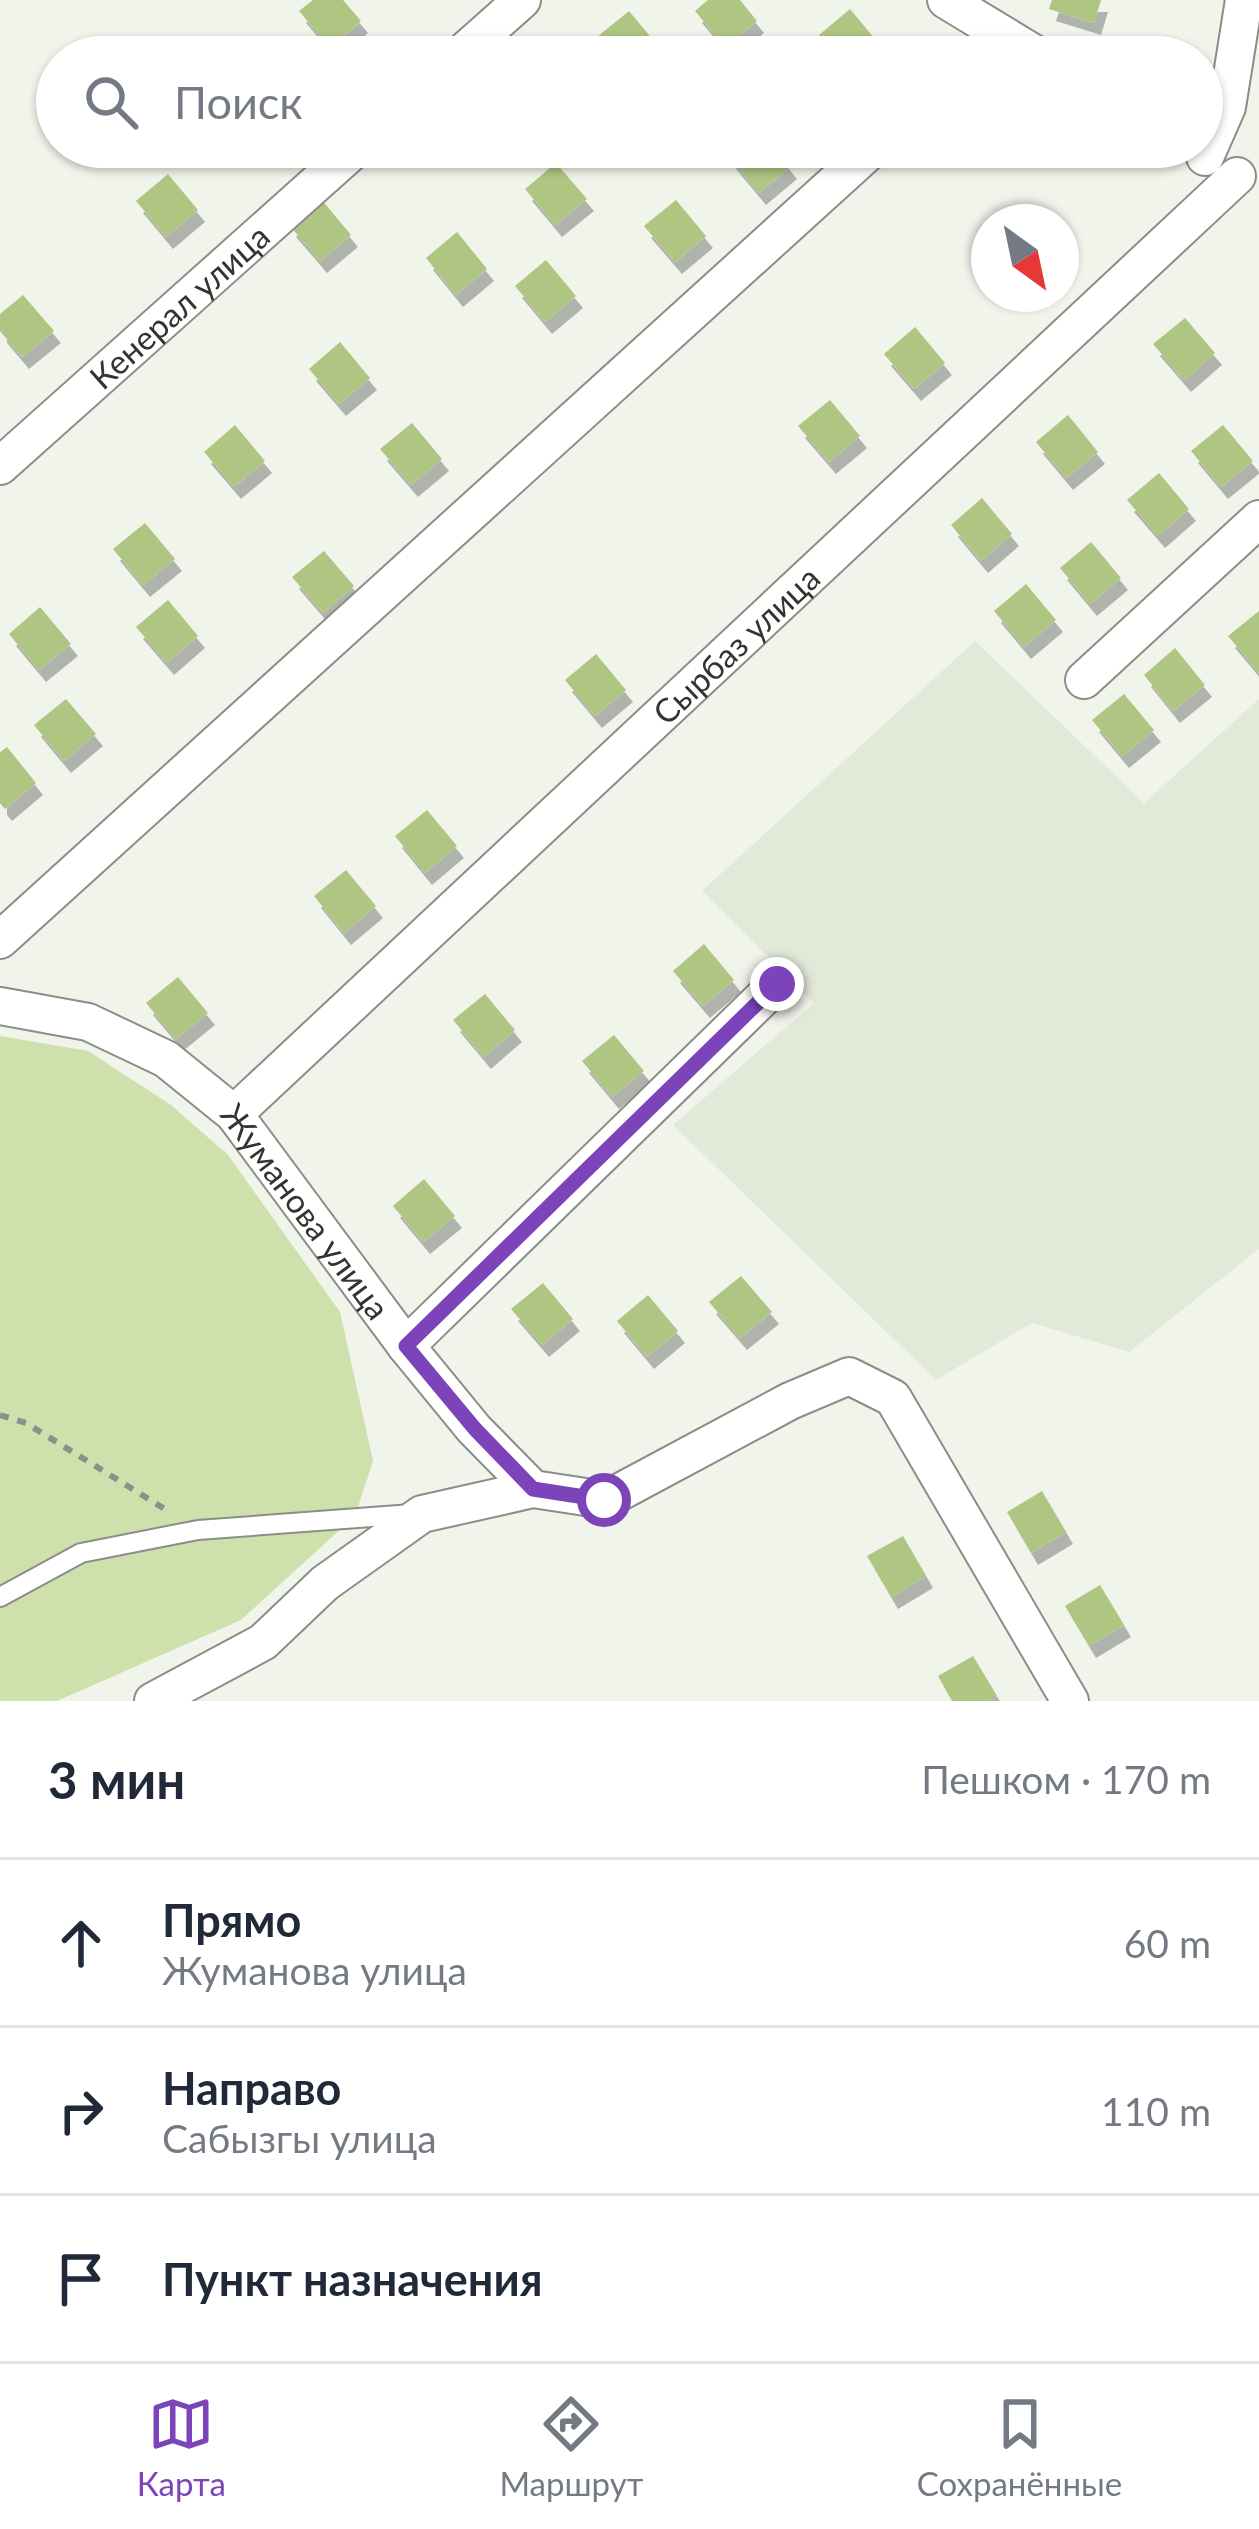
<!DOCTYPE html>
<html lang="ru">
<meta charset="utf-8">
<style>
body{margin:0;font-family:Lato,sans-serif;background:#f2f2f3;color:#1f2937}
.compass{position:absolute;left:971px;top:204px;width:108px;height:108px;border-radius:50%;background:#fff;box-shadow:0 3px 9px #0004;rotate:147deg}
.stop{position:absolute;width:36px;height:36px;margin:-27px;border:9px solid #7d44ba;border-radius:50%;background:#fff}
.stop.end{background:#7d44ba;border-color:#fff;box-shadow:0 3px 12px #0008}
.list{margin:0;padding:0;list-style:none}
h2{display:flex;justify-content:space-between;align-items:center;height:156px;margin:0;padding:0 48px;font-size:51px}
h2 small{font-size:39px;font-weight:400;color:#747a83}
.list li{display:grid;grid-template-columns:78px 1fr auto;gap:36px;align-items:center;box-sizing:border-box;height:168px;padding:0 48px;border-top:3px solid #e0e1e3}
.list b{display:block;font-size:45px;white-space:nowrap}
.list p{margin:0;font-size:39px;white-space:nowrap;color:#747a83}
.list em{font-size:39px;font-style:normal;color:#747a83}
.icon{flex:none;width:66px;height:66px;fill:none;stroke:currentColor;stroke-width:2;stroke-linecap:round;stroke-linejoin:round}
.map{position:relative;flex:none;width:1259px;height:1701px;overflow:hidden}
.search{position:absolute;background:#fff;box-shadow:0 3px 9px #0004;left:36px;right:36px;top:36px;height:132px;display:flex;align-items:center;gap:30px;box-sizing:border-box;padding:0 42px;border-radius:66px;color:#747a83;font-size:45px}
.sheet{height:660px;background:#fff}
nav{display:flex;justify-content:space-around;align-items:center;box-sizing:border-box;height:168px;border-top:3px solid #e0e1e3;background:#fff;font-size:33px;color:#747a83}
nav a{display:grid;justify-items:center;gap:6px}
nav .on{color:#7d44ba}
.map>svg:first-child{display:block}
.built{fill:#e3e9d9}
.green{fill:#cee0ac}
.building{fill:#afc582;filter:url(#shadow)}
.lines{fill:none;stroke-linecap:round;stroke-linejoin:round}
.lane-casing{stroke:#8b8e86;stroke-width:22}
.street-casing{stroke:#8b8e86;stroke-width:40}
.path{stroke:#8d908a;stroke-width:6;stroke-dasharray:9 9;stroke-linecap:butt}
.lane{stroke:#fff;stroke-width:18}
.street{stroke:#fff;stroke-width:36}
.route{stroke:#7d44ba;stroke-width:15}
.labels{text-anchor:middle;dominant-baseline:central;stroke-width:9;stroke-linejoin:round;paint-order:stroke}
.street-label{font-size:33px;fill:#333431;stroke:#fff}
</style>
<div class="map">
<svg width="1259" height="1701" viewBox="0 0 1259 1701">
<defs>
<filter id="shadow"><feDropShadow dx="7" dy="12" stdDeviation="0" flood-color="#0004"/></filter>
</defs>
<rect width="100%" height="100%" fill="#f0f4eb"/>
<path class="built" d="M975 641 1144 803 1259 699V1249L1129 1352 1032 1323 936 1380 673 1125 814 1003 702 891Z"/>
<path class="green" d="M0 1036 88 1051 171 1105 228 1155 340 1312 373 1461 355 1516 241 1620 57 1701H0Z"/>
<g class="building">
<path d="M313 0H343L361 21 330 48 299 11Z"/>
<path d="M708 0H740L757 21 725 47 695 11Z"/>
<path d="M1052 0H1101L1094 23 1049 9Z"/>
<path d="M850 9 880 45 865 57H837L819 35Z"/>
<path d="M629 11 659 47 647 57H614L597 37Z"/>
<path d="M1157 42 1203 56V57H1153Z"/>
<path d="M741 147H774L790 167 759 193 729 157Z"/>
<path d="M556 163 587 199 555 225 525 189Z"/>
<path d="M168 174 198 210 166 237 136 201Z"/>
<path d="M321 199 351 235 320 261 289 225Z"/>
<path d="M676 200 706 236 675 262 644 226Z"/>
<path d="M457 232 487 269 456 295 426 258Z"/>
<path d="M546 260 576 296 545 322 515 286Z"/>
<path d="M23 295 54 331 22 357 0 331V314Z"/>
<path d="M1185 318 1215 353 1184 380 1153 344Z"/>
<path d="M915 327 945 363 914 389 884 354Z"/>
<path d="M340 342 370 378 339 404 309 369Z"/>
<path d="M830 400 860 436 829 462 798 426Z"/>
<path d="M1068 415 1098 452 1066 478 1036 442Z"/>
<path d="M412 423 442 459 411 485 380 449Z"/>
<path d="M235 425 265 461 234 487 204 452Z"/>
<path d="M1223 425 1253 461 1221 487 1191 451Z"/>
<path d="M1159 473 1189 509 1158 536 1127 500Z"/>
<path d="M982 498 1012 534 981 561 951 525Z"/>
<path d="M145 523 175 559 143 585 113 549Z"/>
<path d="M1091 542 1121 578 1090 604 1060 568Z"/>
<path d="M324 551 354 586 323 613 292 577Z"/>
<path d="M1026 584 1056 620 1024 647 994 611Z"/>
<path d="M168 600 198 636 167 663 136 627Z"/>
<path d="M40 607 71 644 39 670 9 634Z"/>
<path d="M1259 611V673L1228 636Z"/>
<path d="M1175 648 1205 685 1173 711 1144 675Z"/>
<path d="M596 654 626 690 595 716 565 680Z"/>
<path d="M1124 694 1154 730 1122 756 1092 720Z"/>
<path d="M66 699 96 734 64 761 34 725Z"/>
<path d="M7 747 36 783 5 809 0 803V752Z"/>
<path d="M427 810 457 846 425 873 395 836Z"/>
<path d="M346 870 376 906 344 933 314 896Z"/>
<path d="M704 944 734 980 703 1006 673 971Z"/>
<path d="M178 977 208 1013 176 1039 146 1003Z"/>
<path d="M485 994 515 1030 484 1057 453 1020Z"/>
<path d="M614 1035 644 1071 612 1097 582 1061Z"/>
<path d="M424 1179 455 1216 423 1242 393 1206Z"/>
<path d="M741 1276 772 1312 740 1338 709 1302Z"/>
<path d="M543 1283 573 1319 542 1345 511 1309Z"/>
<path d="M648 1295 678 1331 647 1357 617 1321Z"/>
<path d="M1042 1491 1066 1532 1031 1553 1007 1512Z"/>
<path d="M903 1536 926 1576 891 1597 867 1556Z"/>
<path d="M1100 1585 1124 1625 1089 1646 1065 1606Z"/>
<path d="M973 1656 997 1696 989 1701H952L938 1676Z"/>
</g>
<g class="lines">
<defs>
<path id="lane" d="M0 1597 81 1553 198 1530 412 1514"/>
<g id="street">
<path d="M946 0 1040 57"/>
<path d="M458 57 522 0"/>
<path d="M973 57 1000 33"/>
<path d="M1205 157 1227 107 1244 0"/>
<path id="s1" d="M0 466 357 147"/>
<path d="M1084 680 1259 519"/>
<path d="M0 940 874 147"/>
<path id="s2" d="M0 1006 88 1022 166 1059 234 1114 406 1346 474 1429 533 1489 605 1500 790 1401 849 1376 893 1398 1070 1701"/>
<path id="s3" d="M234 1114 1237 176"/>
<path d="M406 1346 777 984"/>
<path d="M153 1701 263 1642 325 1583 422 1514 533 1489"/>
</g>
</defs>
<use href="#lane" class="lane-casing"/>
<use href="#street" class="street-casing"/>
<path class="path" d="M0 1415 26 1423 168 1511"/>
<use href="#lane" class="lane"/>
<use href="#street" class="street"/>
</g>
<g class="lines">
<path class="route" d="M604 1500 533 1489 475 1429 406 1346 777 984"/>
</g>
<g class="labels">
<g class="street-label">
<text stroke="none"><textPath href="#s1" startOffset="240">Кенерал улица</textPath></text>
<text stroke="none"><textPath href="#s3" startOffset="687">Сырбаз улица</textPath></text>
<text stroke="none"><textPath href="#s2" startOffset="384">Жуманова улица</textPath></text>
</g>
</g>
</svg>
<svg class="compass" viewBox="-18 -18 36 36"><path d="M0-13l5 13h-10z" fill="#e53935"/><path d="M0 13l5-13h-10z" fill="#747a83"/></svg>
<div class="stop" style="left:604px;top:1500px"></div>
<div class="stop end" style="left:777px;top:984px"></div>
<div class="search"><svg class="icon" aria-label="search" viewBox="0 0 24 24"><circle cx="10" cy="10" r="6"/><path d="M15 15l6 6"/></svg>Поиск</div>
</div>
<section class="sheet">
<h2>3 мин<small>Пешком · 170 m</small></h2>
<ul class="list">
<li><svg class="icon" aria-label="ahead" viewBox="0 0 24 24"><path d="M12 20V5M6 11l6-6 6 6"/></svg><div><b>Прямо</b><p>Жуманова улица</p></div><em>60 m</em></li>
<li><svg class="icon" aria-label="right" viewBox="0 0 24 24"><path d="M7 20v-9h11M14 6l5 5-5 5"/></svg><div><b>Направо</b><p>Сабызгы улица</p></div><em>110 m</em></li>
<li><svg class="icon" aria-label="arrive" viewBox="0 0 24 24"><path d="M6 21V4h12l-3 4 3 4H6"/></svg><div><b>Пункт назначения</b></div></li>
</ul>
</section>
<nav>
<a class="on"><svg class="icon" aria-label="map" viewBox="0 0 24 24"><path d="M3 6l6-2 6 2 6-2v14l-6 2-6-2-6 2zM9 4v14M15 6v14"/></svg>Карта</a>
<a><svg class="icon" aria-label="directions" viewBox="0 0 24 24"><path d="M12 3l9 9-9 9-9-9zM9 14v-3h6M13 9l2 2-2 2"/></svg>Маршрут</a>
<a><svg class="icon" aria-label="saved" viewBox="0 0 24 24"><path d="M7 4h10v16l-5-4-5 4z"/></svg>Сохранённые</a>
</nav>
